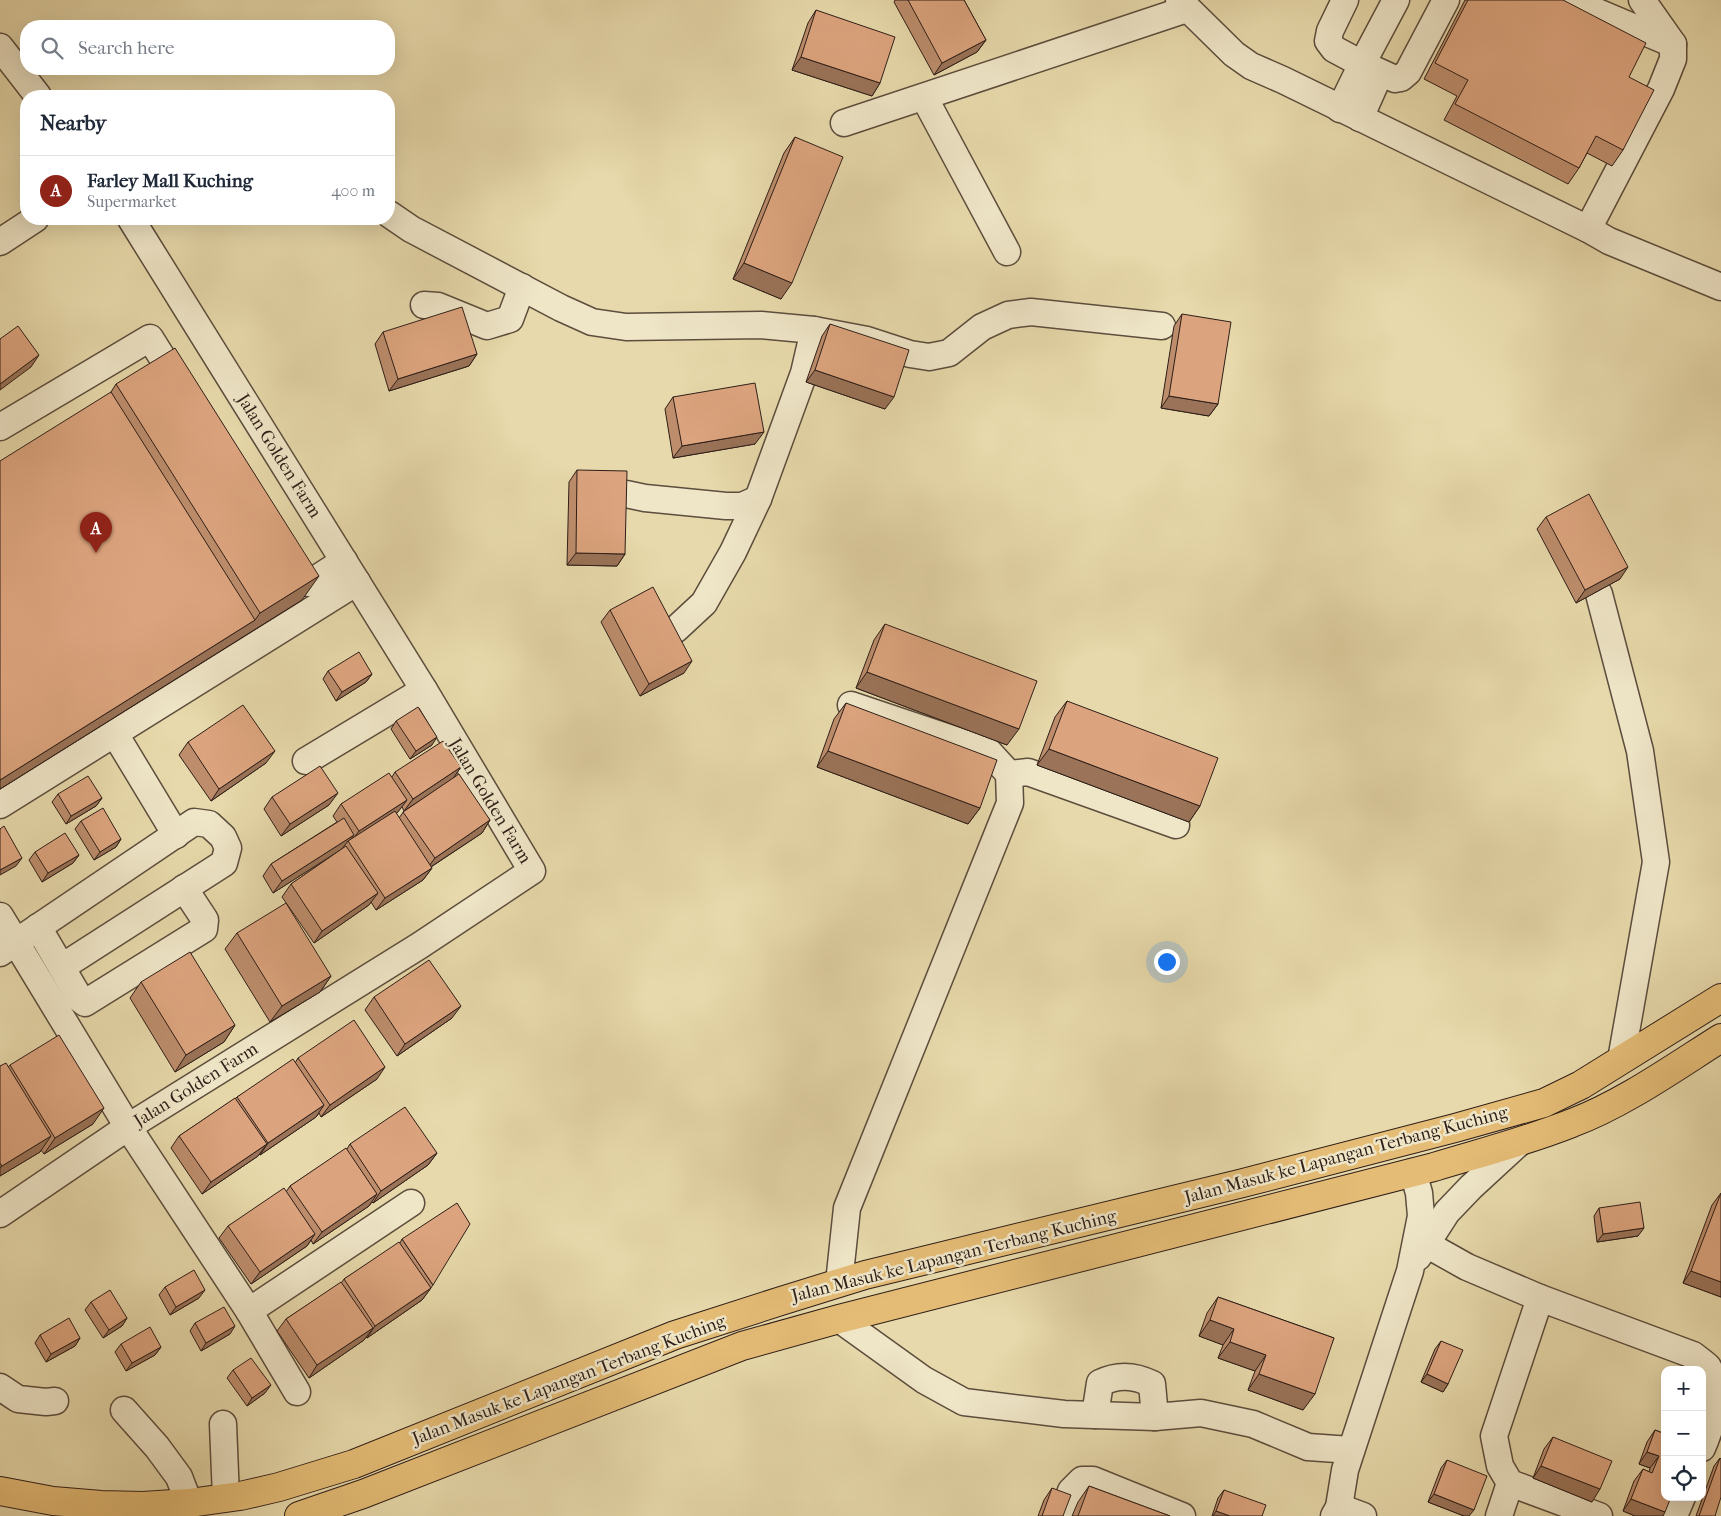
<!DOCTYPE html>
<meta charset="utf-8">
<style>
body{margin:0;font-family:"IM FELL French Canon",serif;background:#f2f2f3;color:#1f2937}
.controls{position:absolute;right:15px;bottom:15px;display:grid;overflow:hidden;border-radius:10px;box-shadow:0 5px 20px #0002}
.controls button{width:45px;height:45px;display:grid;place-items:center;padding:0;border:0;border-bottom:1px solid #e0e1e3;background:#fff;color:#1f2937;font:25px sans-serif}
.you{position:absolute;left:1166px;top:961px;width:18px;height:18px;margin:-12px;border:4px solid #fff;border-radius:50%;background:#1a73e8;box-shadow:0 0 0 8px #1a73e833}
.badge{display:grid;place-items:center;width:32px;height:32px;border-radius:50%;background:#8f2418;color:#fff;font-size:16px;font-weight:700}
.pin{position:absolute;translate:-50% -41px;filter:drop-shadow(0 1px 2px #0008)}
.pin::after{content:'';position:absolute;top:26px;width:18px;height:15px;background:inherit;clip-path:polygon(0 0,100% 0,50% 100%)}
.list{margin:0;padding:0;list-style:none}
h2{display:flex;justify-content:space-between;align-items:center;height:65px;margin:0;padding:0 20px;font-size:21px}
h2 small{font-size:16px;font-weight:400;color:#747a83}
.list li{display:grid;grid-template-columns:32px 1fr auto;gap:15px;align-items:center;box-sizing:border-box;height:70px;padding:0 20px;border-top:1px solid #e0e1e3}
.list b{display:block;font-size:19px;white-space:nowrap}
.list p{margin:0;font-size:16px;white-space:nowrap;color:#747a83}
.list em{font-size:16px;font-style:normal;color:#747a83}
.icon{flex:none;width:28px;height:28px;fill:none;stroke:currentColor;stroke-width:2;stroke-linecap:round;stroke-linejoin:round}
.map{position:relative;flex:none;width:1721px;height:1516px;overflow:hidden}
.search{position:absolute;background:#fff;box-shadow:0 5px 20px #0002;left:20px;top:20px;width:375px;height:55px;display:flex;align-items:center;gap:12px;box-sizing:border-box;padding:0 18px;border-radius:20px;color:#747a83;font-size:19px}
.panel{position:absolute;background:#fff;box-shadow:0 5px 20px #0002;left:20px;top:90px;width:375px;height:135px;border-radius:20px}
.map>svg:first-child{display:block}
.lines{fill:none;stroke-linecap:round;stroke-linejoin:round}
.minor-casing{stroke:#5c4d3d;stroke-width:29}
.highway-casing{stroke:#2e1e18;stroke-width:30}
.minor{stroke:#efe6c8;stroke-width:26}
.highway{stroke:#e4bc76;stroke-width:28}
.wall{fill:#bd8d6c;stroke:#2e1e18;fill-rule:evenodd}
.shaded-wall{fill:#9a7358;stroke:#2e1e18}
.building{fill:#dca47e;stroke:#2e1e18}
.labels{text-anchor:middle;dominant-baseline:central;stroke-width:5;stroke-linejoin:round;paint-order:stroke}
.street-label{font-size:18px;fill:#2e1e18;stroke:#efe6c8}
</style>
<div class="map">
<svg width="1721" height="1516" viewBox="0 0 1721 1516">
<rect width="100%" height="100%" fill="#e7d9ab"/>
<filter id="stains"><feTurbulence type="fractalNoise" baseFrequency=".004" numOctaves="4"/><feColorMatrix values="0 0 0 0 .2 0 0 0 0 .09 0 0 0 0 .02 0 0 0 .5 -.17"/></filter>
<radialGradient id="worn" r=".72"><stop offset=".6" stop-color="#630" stop-opacity="0"/><stop offset="1" stop-color="#630" stop-opacity=".3"/></radialGradient>
<g class="lines">
<defs>
<g id="minor">
<path d="M1179 0 1234 54 1251 66 1283 80 1588 229 1609 241 1721 287"/>
<path d="M1345 0 1330 31 1328 41 1334 49 1362 64 1395 79 1401 78 1408 72 1446 0"/>
<path d="M1573 0 1576 3 1673 44"/>
<path d="M0 47 38 96"/>
<path d="M924 97 1007 252"/>
<path d="M1340 109 1362 64 1396 0"/>
<path d="M1360 118 1380 73"/>
<path d="M844 123 1187 9"/>
<path d="M389 214 411 229 561 308 592 322 626 327 761 325 814 330 867 340 910 354 929 357 949 353 982 327 1008 315 1031 312 1162 326"/>
<path d="M1588 229 1661 89 1673 59V44L1642 0"/>
<path d="M0 242 35 219"/>
<path d="M424 305 438 306 487 326 510 319 522 287"/>
<path d="M0 427 150 338 180 386"/>
<path d="M626 494 645 498 726 506H742L758 499"/>
<path d="M292 566 302 582 310 583 344 561"/>
<path d="M1599 594 1640 751 1656 862 1621 1060"/>
<path d="M676 629 704 603 733 552 758 499 804 373 814 330"/>
<path d="M115 734 176 835"/>
<path d="M306 761 424 690"/>
<path d="M1009 774 1028 772 1176 825"/>
<path d="M0 805 357 582"/>
<path d="M0 916 128 1127 249 1311 297 1392"/>
<path d="M38 927 80 999 85 1003 204 929 205 920 184 888"/>
<path d="M0 953 194 822 209 824 223 837 228 848 224 863 62 967"/>
<path d="M0 1214 128 1127 419 946 532 871 424 690 131 219"/>
<path d="M1426 1244 1467 1267 1540 1298 1693 1355C1698 1359 1704 1363 1708 1367 1721 1392 1713 1423 1702 1448"/>
<path d="M1418 1257 1447 1212 1471 1187 1521 1141"/>
<path d="M839 1283 847 1208 1010 803 1009 774 988 751 851 705"/>
<path d="M1540 1298 1494 1436 1500 1466 1510 1483 1599 1516"/>
<path d="M249 1311 411 1203"/>
<path d="M839 1319 924 1380 964 1402 1064 1414 1155 1417 1201 1413 1253 1424 1308 1447 1351 1450"/>
<path d="M0 1387 18 1399 46 1402 55 1401"/>
<path d="M124 1410 157 1447 179 1477 189 1503"/>
<path d="M1095 1415 1100 1383C1118 1374 1134 1375 1152 1384L1155 1417"/>
<path d="M223 1424 226 1498"/>
<path d="M1339 1507 1363 1516"/>
<path d="M1062 1516 1071 1491 1082 1480H1093L1182 1516"/>
<path d="M1334 1516 1339 1507 1345 1470 1410 1271 1421 1216 1419 1193 1413 1172"/>
<path d="M1499 1516 1510 1483"/>
<path d="M1674 1516 1682 1497"/>
</g>
<g id="highway">
<path d="M0 1491 53 1501 101 1505 143 1506 189 1503 240 1496 279 1487 354 1464 675 1335 781 1301 865 1275 1243 1183 1455 1128 1544 1103 1581 1085 1721 998"/>
<path d="M299 1516 363 1494 742 1346 839 1319 1434 1167C1480 1153 1527 1141 1572 1123 1623 1104 1675 1067 1721 1038"/>
</g>
</defs>
<use href="#minor" class="minor-casing"/>
<use href="#highway" class="highway-casing"/>
<use href="#minor" class="minor"/>
<use href="#highway" class="highway"/>
</g>
<g class="wall">
<path d="M895 0H964L986 40 977 52 934 75 894 2Z"/>
<path d="M1465 0H1563L1629 77 1623 150 1612 166 1587 153 1579 168 1568 184 1444 120 1457 96 1424 79Z"/>
<path d="M816 10 880 83 872 96 792 70 808 23Z"/>
<path d="M795 137 781 299 733 279 784 153Z"/>
<path d="M1182 314 1218 404 1209 416 1161 408 1174 326Z"/>
<path d="M830 324 885 409 806 382 822 336Z"/>
<path d="M383 332 477 354 469 366 389 391 375 344Z"/>
<path d="M116 384 302 600 0 789 111 392Z"/>
<path d="M673 397 755 444 673 458 665 409Z"/>
<path d="M577 470 625 554 617 566 567 565 569 482Z"/>
<path d="M1546 517 1620 579 1576 603 1537 529Z"/>
<path d="M610 610 684 673 640 696 601 622Z"/>
<path d="M885 624 1007 745 856 688 874 640Z"/>
<path d="M328 671 372 674 366 682 336 701 323 679Z"/>
<path d="M1067 701 1200 806 1189 822 1037 765 1055 717Z"/>
<path d="M846 703 980 808 968 824 817 767 834 719Z"/>
<path d="M396 721 432 745 410 759 391 729Z"/>
<path d="M188 742 266 763 211 801 179 755Z"/>
<path d="M461 767 454 777 490 820 482 833 431 867 432 868 423 880 376 910 371 902 369 905 314 943 282 897 291 884 342 849 273 893 263 876 271 864 337 822 333 816 341 804 392 777 395 772ZM402 807 404 811 399 818 396 813Z"/>
<path d="M58 794 102 798 96 806 66 824 52 802Z"/>
<path d="M272 797 329 805 281 836 264 809Z"/>
<path d="M81 821 121 839 116 847 94 860 75 829Z"/>
<path d="M35 852 79 855 73 863 42 882 29 860Z"/>
<path d="M237 933 331 976 320 992 270 1022 225 949Z"/>
<path d="M141 982 235 1025 224 1042 175 1072 130 998Z"/>
<path d="M374 997 452 1018 397 1056 365 1010Z"/>
<path d="M298 1058 377 1079 321 1117 319 1113 316 1117 260 1155 259 1154 258 1156 202 1194 171 1148 179 1136 236 1098 237 1097 295 1063Z"/>
<path d="M10 1065 93 1124 44 1154 41 1150 40 1152 0 1176V1066L8 1067Z"/>
<path d="M350 1144 437 1153 428 1165 373 1203 372 1202 369 1206 313 1244 311 1240 307 1246 251 1284 219 1238 228 1226 286 1192 290 1186 347 1149Z"/>
<path d="M1721 1193V1297L1683 1283 1712 1205Z"/>
<path d="M1599 1208 1638 1236 1597 1242 1594 1216Z"/>
<path d="M402 1239 433 1285 422 1300 367 1338 366 1337 364 1340 309 1378 277 1331 286 1319 342 1282 344 1279 400 1243Z"/>
<path d="M165 1287 199 1298 170 1315 159 1295Z"/>
<path d="M1218 1297 1334 1338 1303 1410 1248 1390 1255 1371 1218 1358 1223 1345 1199 1336 1207 1313Z"/>
<path d="M91 1302 127 1318 122 1326 103 1338 85 1310Z"/>
<path d="M195 1323 230 1334 201 1351 190 1331Z"/>
<path d="M40 1335 80 1338 75 1346 46 1362 35 1343Z"/>
<path d="M1441 1341 1448 1384 1443 1392 1421 1382 1435 1349Z"/>
<path d="M121 1344 161 1347 155 1355 126 1371 115 1352Z"/>
<path d="M233 1370 265 1393 247 1406 227 1378Z"/>
<path d="M1655 1430 1665 1434 1663 1516H1635L1623 1511 1634 1481 1643 1469 1649 1472 1650 1468 1639 1464 1647 1442Z"/>
<path d="M1553 1437 1592 1502 1533 1478 1544 1449Z"/>
<path d="M1720 1458 1715 1516H1696L1714 1466Z"/>
<path d="M1447 1460 1469 1516H1464L1428 1502 1441 1468Z"/>
<path d="M1089 1486 1170 1516H1072L1078 1502Z"/>
<path d="M1052 1488 1063 1516H1038L1044 1500Z"/>
<path d="M1224 1490 1262 1516H1212L1218 1498Z"/>
</g>
<g class="shaded-wall">
<path d="M986 40 977 52 934 75 942 63Z"/>
<path d="M801 57 880 83 872 96 792 70Z"/>
<path d="M744 263 792 283 781 299 733 279Z"/>
<path d="M477 354 469 366 389 391 398 379Z"/>
<path d="M39 355 31 367 0 390V384Z"/>
<path d="M815 370 894 397 885 409 806 382Z"/>
<path d="M1169 396 1218 404 1209 416 1161 408Z"/>
<path d="M764 432 755 444 673 458 682 446Z"/>
<path d="M576 553 625 554 617 566 567 565Z"/>
<path d="M1628 567 1620 579 1576 603 1585 590Z"/>
<path d="M319 576 302 600 0 789V780L255 620 260 613Z"/>
<path d="M692 661 684 673 640 696 649 684Z"/>
<path d="M867 672 1019 729 1007 745 856 688Z"/>
<path d="M372 674 366 682 336 701 342 692Z"/>
<path d="M437 737 432 745 410 759 416 751Z"/>
<path d="M1049 749 1200 806 1189 822 1037 765Z"/>
<path d="M275 751 266 763 211 801 219 789Z"/>
<path d="M828 751 980 808 968 824 817 767Z"/>
<path d="M461 767 452 780 404 811 413 799Z"/>
<path d="M338 793 329 805 281 836 290 824Z"/>
<path d="M102 798 96 806 66 824 71 816Z"/>
<path d="M407 800 398 812 350 843 359 831Z"/>
<path d="M490 820 482 833 426 870 435 858Z"/>
<path d="M354 835 349 842 348 841 342 849 273 893 282 881Z"/>
<path d="M121 839 116 847 94 860 100 852Z"/>
<path d="M79 855 73 863 42 882 48 873Z"/>
<path d="M22 858 16 866 0 875V870Z"/>
<path d="M432 868 423 880 376 910 385 898Z"/>
<path d="M378 893 369 905 314 943 322 931Z"/>
<path d="M331 976 320 992 270 1022 282 1006Z"/>
<path d="M461 1006 452 1018 397 1056 405 1044Z"/>
<path d="M235 1025 224 1042 175 1072 186 1055Z"/>
<path d="M385 1067 377 1079 321 1117 330 1105Z"/>
<path d="M324 1105 316 1117 260 1155 268 1143Z"/>
<path d="M104 1108 93 1124 44 1154 55 1138Z"/>
<path d="M51 1136 40 1152 0 1176V1168L2 1166Z"/>
<path d="M267 1144 258 1156 202 1194 211 1182Z"/>
<path d="M437 1153 428 1165 373 1203 381 1191Z"/>
<path d="M377 1194 369 1206 313 1244 322 1232Z"/>
<path d="M1644 1228 1638 1236 1597 1242 1603 1234Z"/>
<path d="M315 1234 307 1246 251 1284 260 1272Z"/>
<path d="M1691 1271 1721 1282V1297L1683 1283Z"/>
<path d="M431 1288 422 1300 367 1338 375 1326Z"/>
<path d="M205 1290 199 1298 170 1315 176 1307Z"/>
<path d="M127 1318 122 1326 103 1338 109 1330Z"/>
<path d="M1210 1320 1234 1329 1223 1345 1199 1336Z"/>
<path d="M235 1326 230 1334 201 1351 206 1343Z"/>
<path d="M373 1328 364 1340 309 1378 317 1365Z"/>
<path d="M80 1338 75 1346 46 1362 51 1354Z"/>
<path d="M1230 1342 1266 1355 1255 1371 1218 1358Z"/>
<path d="M161 1347 155 1355 126 1371 132 1363Z"/>
<path d="M1259 1374 1315 1394 1303 1410 1248 1390Z"/>
<path d="M1427 1374 1448 1384 1443 1392 1421 1382Z"/>
<path d="M271 1385 265 1393 247 1406 252 1398Z"/>
<path d="M1647 1452 1659 1456 1650 1468 1639 1464Z"/>
<path d="M1541 1466 1600 1489 1592 1502 1533 1478Z"/>
<path d="M1434 1494 1474 1510 1469 1516H1464L1428 1502Z"/>
<path d="M1631 1499 1665 1512 1663 1516H1635L1623 1511Z"/>
<path d="M1216 1511 1230 1516H1213Z"/>
</g>
<g class="building">
<path d="M908 0H964L986 40 942 63Z"/>
<path d="M1468 0H1563L1646 43 1629 77 1654 90 1623 150 1596 136 1579 168 1455 104 1468 80 1435 63Z"/>
<path d="M816 10 895 37 880 83 801 57Z"/>
<path d="M795 137 843 157 792 283 744 263Z"/>
<path d="M462 307 477 354 398 379 383 332Z"/>
<path d="M1182 314 1231 322 1218 404 1169 396Z"/>
<path d="M830 324 909 350 894 397 815 370Z"/>
<path d="M18 326 39 355 0 384V339Z"/>
<path d="M175 348 319 576 260 613 116 384Z"/>
<path d="M755 383 764 432 682 446 673 397Z"/>
<path d="M111 392 255 620 0 780V461Z"/>
<path d="M577 470 627 471 625 554 576 553Z"/>
<path d="M1589 494 1628 567 1585 590 1546 517Z"/>
<path d="M653 587 692 661 649 684 610 610Z"/>
<path d="M885 624 1037 681 1019 729 867 672Z"/>
<path d="M359 652 372 674 342 692 328 671Z"/>
<path d="M1067 701 1218 758 1200 806 1049 749Z"/>
<path d="M846 703 997 760 980 808 828 751Z"/>
<path d="M243 705 275 751 219 789 188 742Z"/>
<path d="M418 707 437 737 416 751 396 721Z"/>
<path d="M443 741 461 767 413 799 395 772Z"/>
<path d="M320 766 338 793 290 824 272 797Z"/>
<path d="M389 773 407 800 359 831 341 804Z"/>
<path d="M459 774 490 820 435 858 403 812Z"/>
<path d="M88 776 102 798 71 816 58 794Z"/>
<path d="M103 808 121 839 100 852 81 821Z"/>
<path d="M395 811 432 868 385 898 348 841Z"/>
<path d="M344 818 354 835 282 881 271 864Z"/>
<path d="M4 826 22 858 0 870V829Z"/>
<path d="M65 833 79 855 48 873 35 852Z"/>
<path d="M346 846 378 893 322 931 291 884Z"/>
<path d="M286 903 331 976 282 1006 237 933Z"/>
<path d="M190 952 235 1025 186 1055 141 982Z"/>
<path d="M429 960 461 1006 405 1044 374 997Z"/>
<path d="M354 1020 385 1067 330 1105 298 1058Z"/>
<path d="M59 1035 104 1108 55 1138 10 1065Z"/>
<path d="M293 1059 324 1105 268 1143 237 1097Z"/>
<path d="M6 1063 51 1136 2 1166 0 1163V1066Z"/>
<path d="M235 1098 267 1144 211 1182 179 1136Z"/>
<path d="M405 1107 437 1153 381 1191 350 1144Z"/>
<path d="M346 1148 377 1194 322 1232 290 1186Z"/>
<path d="M284 1188 315 1234 260 1272 228 1226Z"/>
<path d="M1721 1193V1282L1691 1271Z"/>
<path d="M1640 1202 1644 1228 1603 1234 1599 1208Z"/>
<path d="M457 1203 470 1224 433 1285 402 1239Z"/>
<path d="M399 1242 431 1288 375 1326 344 1279Z"/>
<path d="M194 1270 205 1290 176 1307 165 1287Z"/>
<path d="M341 1282 373 1328 317 1365 286 1319Z"/>
<path d="M110 1290 127 1318 109 1330 91 1302Z"/>
<path d="M1218 1297 1334 1338 1315 1394 1259 1374 1266 1355 1230 1342 1234 1329 1210 1320Z"/>
<path d="M224 1307 235 1326 206 1343 195 1323Z"/>
<path d="M69 1318 80 1338 51 1354 40 1335Z"/>
<path d="M150 1327 161 1347 132 1363 121 1344Z"/>
<path d="M1441 1341 1463 1350 1448 1384 1427 1374Z"/>
<path d="M251 1358 271 1385 252 1398 233 1370Z"/>
<path d="M1655 1430 1665 1434V1497H1671L1665 1512 1631 1499 1643 1469 1652 1473 1659 1456 1647 1452Z"/>
<path d="M1553 1437 1612 1461 1600 1489 1541 1466Z"/>
<path d="M1720 1458 1721 1459V1497L1715 1516H1699Z"/>
<path d="M1447 1460 1487 1476 1474 1510 1434 1494Z"/>
<path d="M1089 1486 1170 1516H1078Z"/>
<path d="M1052 1488 1071 1495 1063 1516H1042Z"/>
<path d="M1224 1490 1266 1505 1262 1516H1230L1216 1511Z"/>
</g>
<g class="labels">
<g class="street-label">
<text transform="translate(279 456) rotate(58)">Jalan Golden Farm</text>
<text transform="translate(490 801) rotate(59)">Jalan Golden Farm</text>
<text transform="translate(196 1085) rotate(-32)">Jalan Golden Farm</text>
<text transform="translate(1346 1155) rotate(-15)">Jalan Masuk ke Lapangan Terbang Kuching</text>
<text transform="translate(954 1256) rotate(-14)">Jalan Masuk ke Lapangan Terbang Kuching</text>
<text transform="translate(569 1380) rotate(-21)">Jalan Masuk ke Lapangan Terbang Kuching</text>
</g>
</g>
<rect width="100%" height="100%" filter="url(#stains)"/>
<rect width="100%" height="100%" fill="url(#worn)"/>
</svg>
<div class="controls">
<button>+</button>
<button>−</button>
<button><svg class="icon" aria-label="locate" viewBox="0 0 24 24"><circle cx="12" cy="12" r="6"/><path d="M12 2v4M12 18v4M2 12h4M18 12h4"/></svg></button>
</div>
<div class="you"></div>
<div class="pin badge" style="left:96px;top:553px">A</div>
<div class="search"><svg class="icon" aria-label="search" viewBox="0 0 24 24"><circle cx="10" cy="10" r="6"/><path d="M15 15l6 6"/></svg>Search here</div>
<section class="panel">
<h2>Nearby<small></small></h2>
<ul class="list">
<li><span class="badge">A</span><div><b>Farley Mall Kuching</b><p>Supermarket</p></div><em>400 m</em></li>
</ul>
</section>
</div>
